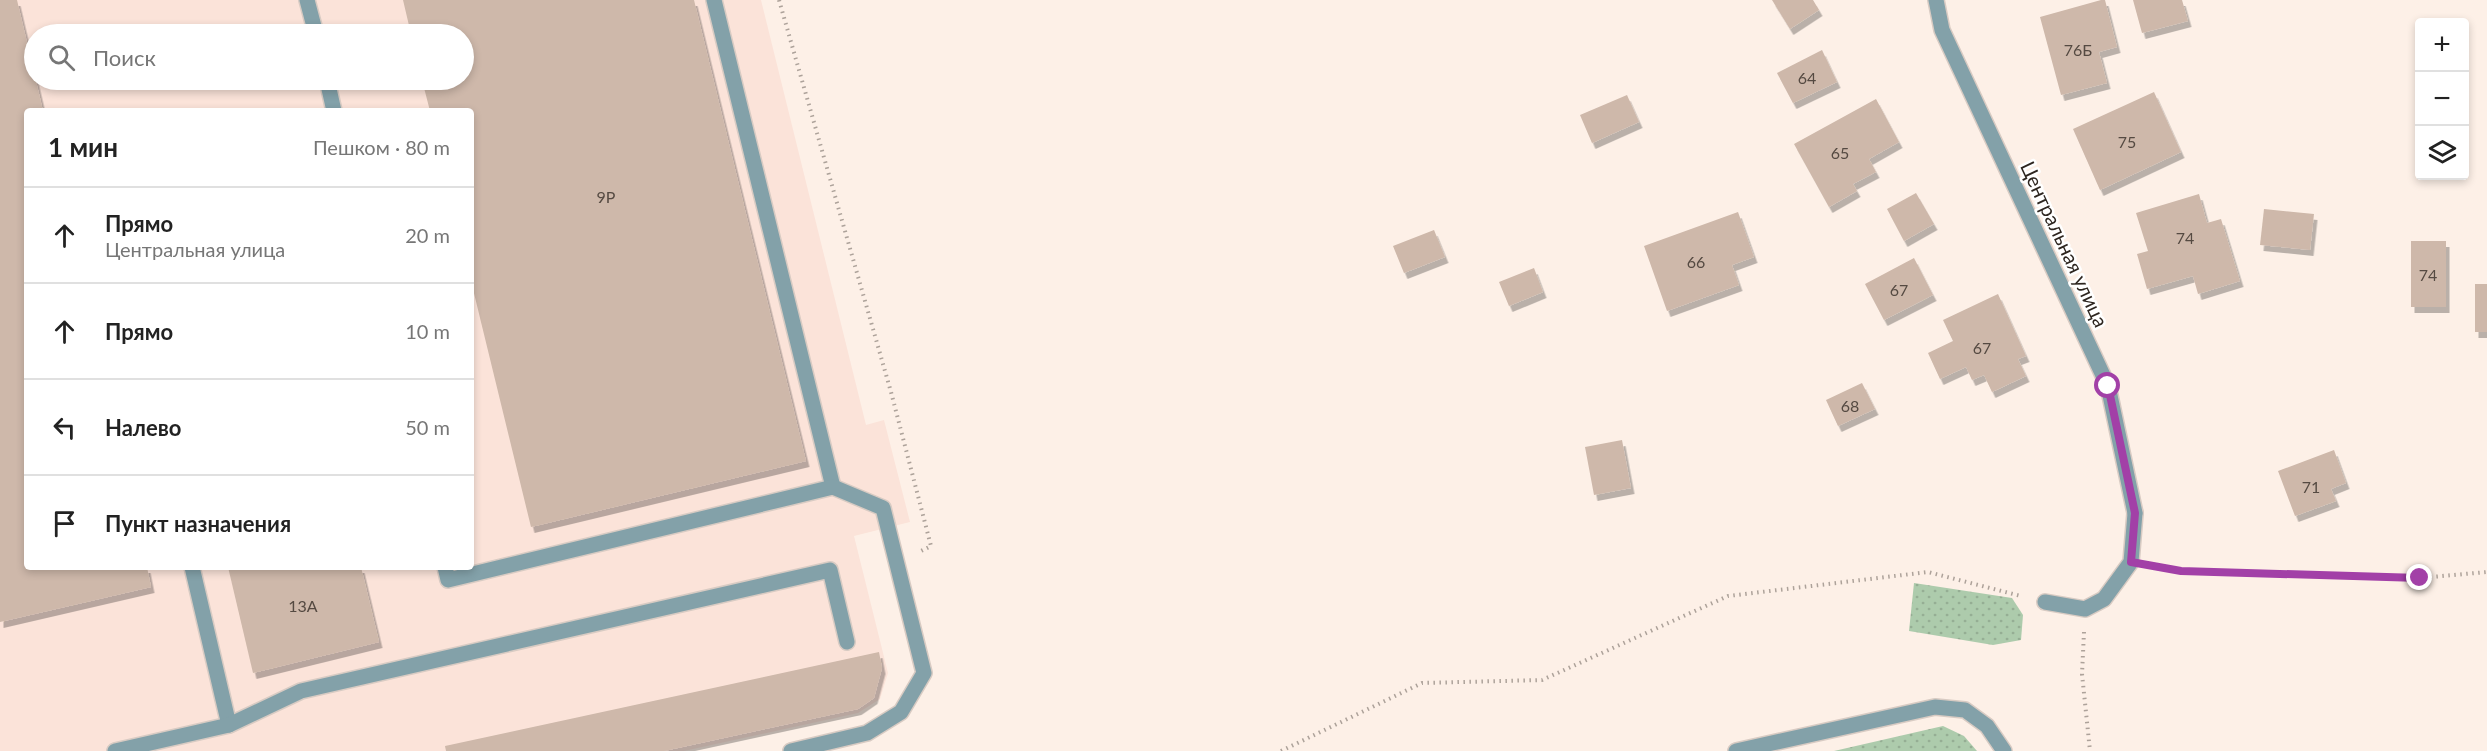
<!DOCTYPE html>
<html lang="ru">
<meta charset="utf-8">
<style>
body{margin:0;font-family:Lato,sans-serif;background:#f2f2f2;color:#222}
.controls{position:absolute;right:18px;top:18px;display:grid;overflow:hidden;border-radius:6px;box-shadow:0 3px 9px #0003}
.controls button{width:54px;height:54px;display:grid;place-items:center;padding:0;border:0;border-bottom:2px solid #e0e0e0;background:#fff;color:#222;font:30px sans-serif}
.stop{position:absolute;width:18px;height:18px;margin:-14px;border:4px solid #a240a7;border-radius:50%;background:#fff}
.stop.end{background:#a240a7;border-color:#fff;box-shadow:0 2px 6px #0008}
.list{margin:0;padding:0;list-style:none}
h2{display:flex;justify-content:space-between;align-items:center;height:78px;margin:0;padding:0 24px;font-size:26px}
h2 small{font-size:20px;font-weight:400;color:#767676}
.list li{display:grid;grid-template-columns:39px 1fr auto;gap:18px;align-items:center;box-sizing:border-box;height:96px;padding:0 24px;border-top:2px solid #e0e0e0}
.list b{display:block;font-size:22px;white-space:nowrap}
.list p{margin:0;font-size:20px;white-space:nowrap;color:#767676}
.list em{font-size:20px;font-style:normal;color:#767676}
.icon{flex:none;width:33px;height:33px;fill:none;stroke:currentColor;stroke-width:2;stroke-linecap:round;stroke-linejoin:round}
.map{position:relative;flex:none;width:2487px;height:751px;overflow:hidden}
.search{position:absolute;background:#fff;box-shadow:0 3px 9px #0003;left:24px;top:24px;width:450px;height:66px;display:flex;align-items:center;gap:15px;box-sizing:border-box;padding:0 21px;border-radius:33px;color:#767676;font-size:22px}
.panel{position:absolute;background:#fff;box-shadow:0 3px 9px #0003;left:24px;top:108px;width:450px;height:462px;border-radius:6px}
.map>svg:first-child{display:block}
.industrial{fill:#fbe3d9;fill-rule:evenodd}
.park{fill:url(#park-dots)}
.building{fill:#ceb8aa;filter:url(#shadow)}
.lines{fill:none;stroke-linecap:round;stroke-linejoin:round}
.lane-casing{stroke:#d8cbc3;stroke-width:18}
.street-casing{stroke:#d8cbc3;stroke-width:18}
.path{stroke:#ada29a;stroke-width:4;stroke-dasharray:1.5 4.5;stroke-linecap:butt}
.lane{stroke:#83a1a9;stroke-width:15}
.street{stroke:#83a1a9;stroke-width:15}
.route{stroke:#a240a7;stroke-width:8}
.labels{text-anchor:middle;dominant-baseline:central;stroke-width:5;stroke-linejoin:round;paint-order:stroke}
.number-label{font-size:16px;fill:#554a42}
.street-label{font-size:20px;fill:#2d251f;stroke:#fff}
</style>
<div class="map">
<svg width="2487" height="751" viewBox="0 0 2487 751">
<defs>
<pattern id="park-dots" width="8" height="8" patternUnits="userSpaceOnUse" patternTransform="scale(1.5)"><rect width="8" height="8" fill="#adcbac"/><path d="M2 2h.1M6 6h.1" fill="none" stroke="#95ae94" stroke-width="1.8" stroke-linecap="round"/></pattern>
<filter id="shadow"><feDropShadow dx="3.5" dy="6" stdDeviation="0" flood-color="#0004"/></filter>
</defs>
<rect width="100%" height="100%" fill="#fdf0e7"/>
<path class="industrial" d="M0 0H761L866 425 884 420 910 522 854 536 888 673 880 699 858 713 684 751H0ZM34 34H464V80H34ZM27 111H471V567H27Z"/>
<g class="park">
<path d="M1914 583 2012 598 2023 615 2021 640 1993 645 1909 631Z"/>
<path d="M1943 726 1964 736 1977 751H1834Z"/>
</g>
<g class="building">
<path d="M0 0H17L43 111H27V567H147L151 587 0 622Z"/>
<path d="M403 0H694L806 461 531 527 471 281V111H430L422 80H464V34H411Z"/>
<path d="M1772 0H1813L1819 10 1790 29Z"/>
<path d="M2101 0H2105L2117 47 2099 52 2107 83 2061 95 2040 17Z"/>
<path d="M2133 0H2182L2188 21 2142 33Z"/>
<path d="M1822 50 1837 82 1793 103 1777 73Z"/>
<path d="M2154 92 2181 152 2100 190 2073 129Z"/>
<path d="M1627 95 1639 122 1592 143 1580 115Z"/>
<path d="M1876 99 1899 142 1869 159 1876 172 1853 184 1857 191 1829 207 1794 144Z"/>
<path d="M1916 193 1934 224 1904 241 1887 209Z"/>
<path d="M2199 194 2207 223 2221 219 2240 281 2198 294 2193 276 2147 289 2137 254 2148 251 2136 213Z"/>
<path d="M2264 209 2314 214 2310 250 2260 245Z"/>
<path d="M1738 212 1754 257 1732 265 1739 285 1667 311 1644 246Z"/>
<path d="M1434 230 1445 257 1404 273 1393 246Z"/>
<rect x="2411" y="241" width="35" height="66"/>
<path d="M1914 258 1933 295 1884 320 1865 284Z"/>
<path d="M1534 268 1543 292 1509 306 1499 282Z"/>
<rect x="2475" y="284" width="12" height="48"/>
<path d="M1998 294 2026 356 2018 359 2026 376 1992 392 1984 375 1972 380 1966 367 1940 379 1928 353 1953 341 1943 320Z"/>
<path d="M1862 383 1875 409 1838 426 1826 400Z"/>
<path d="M1622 440 1631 488 1594 495 1585 447Z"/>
<path d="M2334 450 2346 483 2331 489 2336 501 2295 516 2278 471Z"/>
<path d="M228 567H361L379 642 253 673Z"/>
<path d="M879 652 882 668 874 698 858 709 664 751H446L445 746Z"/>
</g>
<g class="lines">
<defs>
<g id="lane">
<path d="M307 0 316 34"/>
<path d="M714 0 833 487"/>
<path d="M327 80 334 111"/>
<path d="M192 567 229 725"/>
<path d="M445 567 448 580 833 487 883 508 924 673 901 712 867 733 791 751"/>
<path d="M2045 602 2085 609 2104 599 2131 562 2135 513"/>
<path d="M115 751 229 725 301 691 830 570 847 642"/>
<path d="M1736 751 1935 707 1965 710 1987 726 2004 751"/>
</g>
<path id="street" d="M1936 0 1942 30 2108 386 2135 513"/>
</defs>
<use href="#lane" class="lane-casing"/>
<use href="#street" class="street-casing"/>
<g class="path">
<path d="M779 0 891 392 931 546 921 551"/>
<path d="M2155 566 2181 571 2420 578 2487 572"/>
<path d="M2084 632 2082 674 2090 751"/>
<path d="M1281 751 1422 683 1542 680 1728 596 1928 572 2021 596"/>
</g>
<use href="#lane" class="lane"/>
<use href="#street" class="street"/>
</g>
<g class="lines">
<path class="route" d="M2108 386 2135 513 2131 562 2181 571 2420 578"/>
</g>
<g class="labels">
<g class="number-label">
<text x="2078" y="49">76Б</text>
<text x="1807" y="77">64</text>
<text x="2127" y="141">75</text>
<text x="1840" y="152">65</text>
<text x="606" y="196">9Р</text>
<text x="2185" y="237">74</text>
<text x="1696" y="261">66</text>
<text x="2428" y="274">74</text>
<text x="1899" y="289">67</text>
<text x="1982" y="347">67</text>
<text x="1850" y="405">68</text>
<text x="2311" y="486">71</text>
<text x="303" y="605">13А</text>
</g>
<g class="street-label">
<text transform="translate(2065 244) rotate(65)">Центральная улица</text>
</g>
</g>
</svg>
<div class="controls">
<button>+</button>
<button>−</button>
<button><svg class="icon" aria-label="layers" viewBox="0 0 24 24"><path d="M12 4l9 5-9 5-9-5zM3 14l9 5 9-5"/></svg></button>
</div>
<div class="stop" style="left:2108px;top:386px"></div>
<div class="stop end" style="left:2420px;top:578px"></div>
<div class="search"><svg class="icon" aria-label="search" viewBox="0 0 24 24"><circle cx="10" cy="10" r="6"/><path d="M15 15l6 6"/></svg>Поиск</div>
<section class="panel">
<h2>1 мин<small>Пешком · 80 m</small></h2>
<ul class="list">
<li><svg class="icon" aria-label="ahead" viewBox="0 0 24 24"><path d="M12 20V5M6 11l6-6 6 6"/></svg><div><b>Прямо</b><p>Центральная улица</p></div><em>20 m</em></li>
<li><svg class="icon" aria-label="ahead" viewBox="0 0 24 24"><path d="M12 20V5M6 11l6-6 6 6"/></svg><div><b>Прямо</b></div><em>10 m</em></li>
<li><svg class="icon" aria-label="left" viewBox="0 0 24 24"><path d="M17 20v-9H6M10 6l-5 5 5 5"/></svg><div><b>Налево</b></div><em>50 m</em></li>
<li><svg class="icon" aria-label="arrive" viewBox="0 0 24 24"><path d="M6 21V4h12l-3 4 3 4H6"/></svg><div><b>Пункт назначения</b></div></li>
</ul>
</section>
</div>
